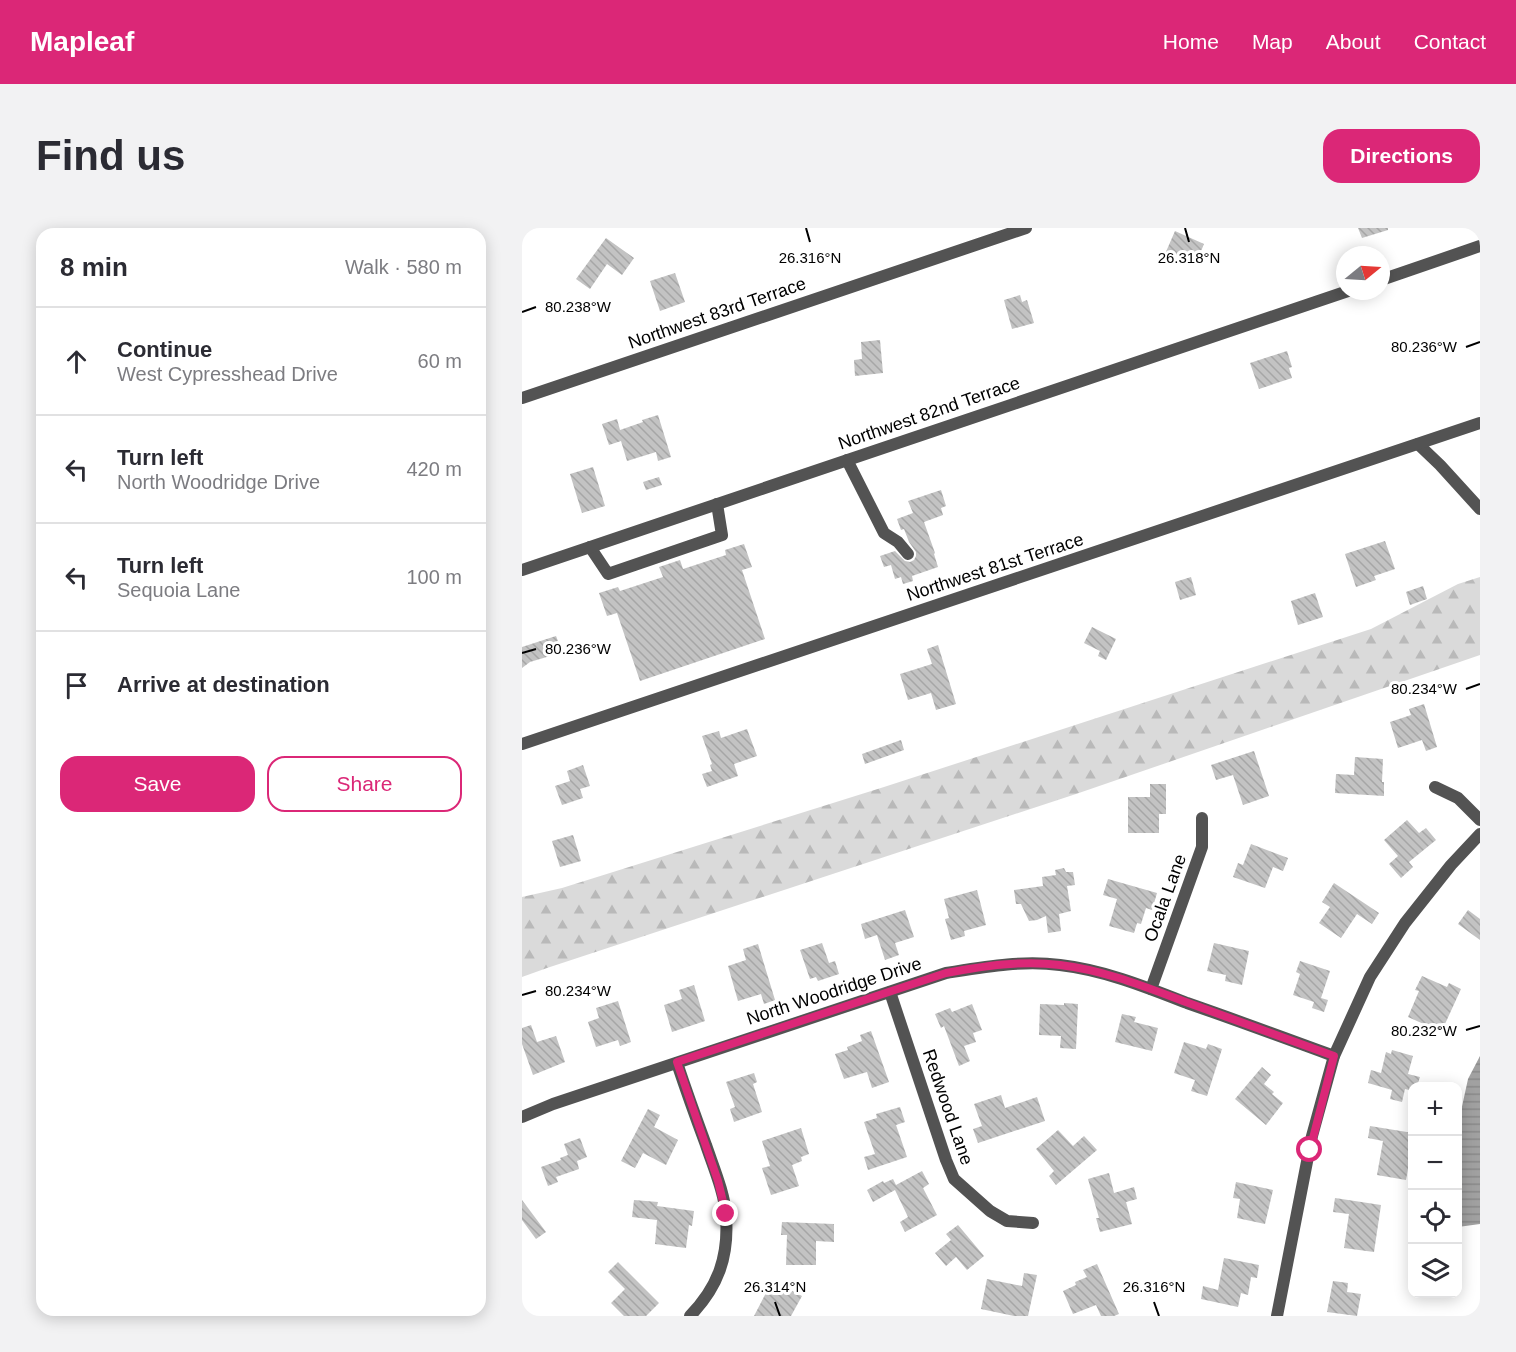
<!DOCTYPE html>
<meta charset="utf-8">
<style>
body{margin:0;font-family:Arial,sans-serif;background:#f2f2f3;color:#2b2b33}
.controls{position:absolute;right:18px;bottom:18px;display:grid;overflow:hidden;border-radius:12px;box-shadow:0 3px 15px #0003}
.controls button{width:54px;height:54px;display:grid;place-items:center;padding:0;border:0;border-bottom:2px solid #e1e1e2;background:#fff;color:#2b2b33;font:30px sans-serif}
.compass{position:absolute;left:814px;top:18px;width:54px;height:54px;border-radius:50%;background:#fff;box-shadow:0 3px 15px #0003;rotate:72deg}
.stop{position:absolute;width:18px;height:18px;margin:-14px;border:4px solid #db2777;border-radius:50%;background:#fff}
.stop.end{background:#db2777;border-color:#fff;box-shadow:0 2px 6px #0008}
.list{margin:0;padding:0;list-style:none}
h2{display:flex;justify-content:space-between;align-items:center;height:78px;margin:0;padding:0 24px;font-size:26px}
h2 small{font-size:20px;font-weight:400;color:#7c7c81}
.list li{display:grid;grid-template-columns:39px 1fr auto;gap:18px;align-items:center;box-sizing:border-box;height:108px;padding:0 24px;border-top:2px solid #e1e1e2}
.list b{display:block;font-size:22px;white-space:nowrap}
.list p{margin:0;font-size:20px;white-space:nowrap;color:#7c7c81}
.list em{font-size:20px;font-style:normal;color:#7c7c81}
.actions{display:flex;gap:12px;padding:18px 24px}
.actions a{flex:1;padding:14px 0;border:2px solid #db2777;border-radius:18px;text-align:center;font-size:21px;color:#db2777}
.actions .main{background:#db2777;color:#fff}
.icon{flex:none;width:33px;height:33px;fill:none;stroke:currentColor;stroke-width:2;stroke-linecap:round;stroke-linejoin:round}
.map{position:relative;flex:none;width:958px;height:1088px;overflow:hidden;border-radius:18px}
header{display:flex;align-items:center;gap:36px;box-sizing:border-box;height:84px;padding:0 30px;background:#db2777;color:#fff}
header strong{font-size:28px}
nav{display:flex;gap:33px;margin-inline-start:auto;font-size:21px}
.intro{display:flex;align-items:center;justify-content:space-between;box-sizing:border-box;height:144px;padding:0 36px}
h1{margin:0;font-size:42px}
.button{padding:15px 27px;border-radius:18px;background:#db2777;color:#fff;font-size:21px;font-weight:700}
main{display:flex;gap:36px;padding:0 36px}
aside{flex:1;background:#fff;border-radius:18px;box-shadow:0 3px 15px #0003}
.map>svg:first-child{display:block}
.forest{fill:url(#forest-firs)}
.water{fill:url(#water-rules)}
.building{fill:url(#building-back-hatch)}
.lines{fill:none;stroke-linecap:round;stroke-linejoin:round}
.minor{stroke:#535353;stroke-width:12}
.route{stroke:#db2777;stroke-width:8}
.ticks{fill:none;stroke:#000;stroke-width:2}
.labels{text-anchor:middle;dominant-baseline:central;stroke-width:6;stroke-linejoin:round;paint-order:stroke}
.street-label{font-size:18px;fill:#000;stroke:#fff}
.ticks-label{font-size:15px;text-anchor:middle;fill:#000;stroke:#fff;stroke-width:6;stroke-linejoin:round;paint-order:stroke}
</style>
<header>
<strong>Mapleaf</strong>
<nav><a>Home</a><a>Map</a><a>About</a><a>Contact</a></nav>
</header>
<div class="intro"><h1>Find us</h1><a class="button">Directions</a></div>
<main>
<aside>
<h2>8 min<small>Walk · 580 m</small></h2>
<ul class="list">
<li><svg class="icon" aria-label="ahead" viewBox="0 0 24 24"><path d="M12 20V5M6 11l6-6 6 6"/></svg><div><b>Continue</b><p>West Cypresshead Drive</p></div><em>60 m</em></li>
<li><svg class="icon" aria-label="left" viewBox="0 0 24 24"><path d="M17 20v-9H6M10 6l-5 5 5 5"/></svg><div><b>Turn left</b><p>North Woodridge Drive</p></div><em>420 m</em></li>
<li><svg class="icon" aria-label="left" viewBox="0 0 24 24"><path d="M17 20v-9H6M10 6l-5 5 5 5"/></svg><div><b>Turn left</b><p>Sequoia Lane</p></div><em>100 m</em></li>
<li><svg class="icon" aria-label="arrive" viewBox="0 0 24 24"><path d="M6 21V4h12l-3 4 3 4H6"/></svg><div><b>Arrive at destination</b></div></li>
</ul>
<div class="actions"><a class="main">Save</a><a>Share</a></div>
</aside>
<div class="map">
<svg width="958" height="1088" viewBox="0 0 958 1088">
<defs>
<pattern id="forest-firs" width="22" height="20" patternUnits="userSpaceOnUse" patternTransform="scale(1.5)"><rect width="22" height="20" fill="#dadada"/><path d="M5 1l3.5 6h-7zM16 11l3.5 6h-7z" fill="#b9b9b9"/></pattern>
<pattern id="water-rules" width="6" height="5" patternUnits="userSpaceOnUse" patternTransform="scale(1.5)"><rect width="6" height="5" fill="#a1a1a1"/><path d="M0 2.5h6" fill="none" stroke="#898989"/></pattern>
<pattern id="building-back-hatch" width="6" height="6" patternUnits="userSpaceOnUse" patternTransform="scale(1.5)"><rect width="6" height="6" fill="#c3c3c3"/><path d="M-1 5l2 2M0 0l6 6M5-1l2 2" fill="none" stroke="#a6a6a6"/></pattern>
</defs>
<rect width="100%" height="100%" fill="#fff"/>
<path class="forest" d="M958 349V427L554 566 25 740 0 749V669L40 660 362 559 849 401 936 356Z"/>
<path class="water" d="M958 828V996L936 999V897L946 851Z"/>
<g class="building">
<path d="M836 0H866V2L840 10Z"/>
<path d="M653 3 682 16 675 33 656 24 653 31 643 26Z"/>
<path d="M84 10 112 30 100 47 85 36 68 61 54 51Z"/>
<path d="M153 45 163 74 138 83 128 53Z"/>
<path d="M498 67 500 74 505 72 512 95 490 101 482 72Z"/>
<path d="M358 112 361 145 333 148 332 132 340 131 339 114Z"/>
<path d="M765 123 770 139 767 140 770 150 737 161 728 135Z"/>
<path d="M136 187 149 229 136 233 134 224 105 233 99 213 87 217 80 196 95 191 98 202 121 194 120 192Z"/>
<path d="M71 239 83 278 60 285 48 246Z"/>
<path d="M137 249 140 257 124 262 121 254Z"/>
<path d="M419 262 424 278 419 280 421 287 402 294 413 325 412 326 416 339 390 348 391 353 381 356 379 349 373 351 369 337 362 339 358 328 373 323 383 333 388 334 392 332 394 328V324L387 314 382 301 379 302 375 291 391 285 386 273Z"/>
<path d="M863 313 873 341 852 348 854 352 834 359 823 326Z"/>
<path d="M222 316 230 339 220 342 243 411 118 453 95 385 85 388 77 365 96 359 98 363 141 349 137 339 158 332 161 341 204 327 203 322Z"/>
<path d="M669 349 674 367 658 372 653 354Z"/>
<path d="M901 358 905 371 888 377 884 364Z"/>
<path d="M793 365 801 389 776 397 769 373Z"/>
<path d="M570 399 594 411 584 432 576 428 578 423 562 415Z"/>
<path d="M34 408 39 421 28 428 8 434 0 440V419Z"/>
<path d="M416 417 434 476 414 482 409 465 386 472 378 446 410 436 405 421Z"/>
<path d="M902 476 915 519 904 523 900 512 876 520 868 494 889 487 887 481Z"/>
<path d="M225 501 235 528 212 536 216 548 185 559 180 546 190 543 188 537 190 536 180 508 197 503 199 510Z"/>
<path d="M379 512 382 522 343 536 340 526Z"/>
<path d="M732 523 747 568 721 577 711 547 694 552 689 537Z"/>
<path d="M833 529 861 531 860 554H862V568L813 565 814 546 832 547Z"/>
<path d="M61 537 68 558 58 561 61 570 40 577 33 558 48 553 45 543Z"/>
<path d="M628 556H644V586H637V605H606V569H628Z"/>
<path d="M885 592 897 605 904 600 914 612 887 634 891 639 879 650 867 636 876 628 862 612Z"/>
<path d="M51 607 59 633 38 639 30 613Z"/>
<path d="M729 616 766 630 761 643 751 639 743 660 711 649 716 635 721 637Z"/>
<path d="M542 640 544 644H551L553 657 545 658 549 683 537 686 539 703 526 705 524 688 515 692 507 693 499 676H494L492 662 521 658 520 649 534 647 533 642Z"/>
<path d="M586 651 635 665 630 682 624 680 619 696 615 695 612 705 587 698 595 671 581 667Z"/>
<path d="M812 655 857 685 850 696 835 686 819 710 797 695 808 679 800 674Z"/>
<path d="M455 662 464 697 442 703 443 708 429 712 423 691 427 690 422 671Z"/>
<path d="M383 682 392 709 373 715 377 727 363 732 355 707 343 711 339 696Z"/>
<path d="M946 682 958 691V712L936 696Z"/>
<path d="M300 715 307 735 313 733 317 746 296 753 294 749 288 751 278 722Z"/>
<path d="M692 715 727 723 720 757 703 753 704 747 685 743Z"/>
<path d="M236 716 253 772 242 776 239 766 216 773 206 738 224 732 221 721Z"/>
<path d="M778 733 808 743 799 770 806 772 802 784 790 780 792 774 771 767 778 746 774 744Z"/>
<path d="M900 748 925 759 927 755 939 761 923 796 928 797 924 806 886 789 897 763 893 762Z"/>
<path d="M172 757 183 793 150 804 142 777 160 771 157 762Z"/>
<path d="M96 773 109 814 98 818 96 812 74 819 66 794 77 790 74 780Z"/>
<path d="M542 775 556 776 554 821 538 820 539 808 517 807 518 776 542 777Z"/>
<path d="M450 776 460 802 451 805 454 814 442 818 448 833 437 838 422 798 419 800 413 786 428 780 430 784Z"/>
<path d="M600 786 614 789 612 794 636 800 630 823 593 814Z"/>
<path d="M9 797 15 814 34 808 43 834 11 847 0 816V800Z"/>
<path d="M349 803 367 854 350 860 345 844 322 851 313 826 326 822 325 819 340 813 338 807Z"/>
<path d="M662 814 684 821 686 816 700 821 685 868 669 863 673 852 652 845Z"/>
<path d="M870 822 891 828 886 846 898 849 895 858H891V863L883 861 880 874 868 871 870 862 846 855 849 842 859 845 864 824 869 826Z"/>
<path d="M740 839 749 847 742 856 752 864 750 866 761 875 744 897 713 871Z"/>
<path d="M232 845 235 854 231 856 240 884 212 894 208 881 213 879 204 854Z"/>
<path d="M479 867 483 880 515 869 523 893 456 915 451 901 460 898 452 876Z"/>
<path d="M378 879 383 894 374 897 385 929 346 942 342 929 353 926 342 894 355 890 354 886Z"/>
<path d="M126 881 138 887 132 899 156 912 144 937 121 925 113 940 99 933Z"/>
<path d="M848 898 891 905V913L884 952 855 947 861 913 846 910Z"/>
<path d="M279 900 287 926 279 929 280 933 270 937 277 958 249 967 240 940 248 938 240 913Z"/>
<path d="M536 902 551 918 562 908 575 922 534 957 527 948 532 943 514 921Z"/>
<path d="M58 910 65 929 55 933 57 941 34 949 36 954 26 958 19 939 39 932 38 930 46 927 42 916Z"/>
<path d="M400 943 407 956 401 960 415 987 383 1004 378 994 386 989 373 962 351 974 345 962 361 953 362 955 371 951 374 957Z"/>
<path d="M587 945 592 965 612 959 615 971 604 974 610 996 578 1004 574 990H577L566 951Z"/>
<path d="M714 954 751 962 743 996 715 990 718 971 711 970Z"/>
<path d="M813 970 859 977 852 1024 822 1020 827 986 811 984Z"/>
<path d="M0 972 24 1004 14 1011 0 992Z"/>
<path d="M112 972 136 974 135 978 172 983 170 998 167 997 164 1020 133 1016 135 992 110 989Z"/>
<path d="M260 994 312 996V1014L294 1013V1037H264L265 1007H259Z"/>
<path d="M436 997 462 1028 445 1042 434 1029 424 1038 413 1025 429 1012 424 1006Z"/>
<path d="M702 1030 737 1037 735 1050 729 1049 726 1067 719 1065 716 1079 679 1071 681 1058 696 1062Z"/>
<path d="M96 1034 137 1075 124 1088H102L89 1075 103 1061 86 1044Z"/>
<path d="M575 1036 597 1086 592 1088H579L574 1077 551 1086 541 1063 554 1057 553 1054 565 1049 561 1042Z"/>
<path d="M502 1045 515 1047 506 1088H492L459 1081 465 1051 500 1058Z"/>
<path d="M811 1053 826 1055 825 1064 839 1066 835 1088 805 1084Z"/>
<path d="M257 1056 280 1068 269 1088H232L245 1063 251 1066Z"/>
</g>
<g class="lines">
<g class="minor">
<path d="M859 52 958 18"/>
<path d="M0 170 504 0"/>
<path d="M896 216 918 237 958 281"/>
<path d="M325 232 362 305 376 314 386 326"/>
<path d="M68 319 86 346 200 307 195 276"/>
<path d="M0 342 826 63"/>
<path d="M0 516 958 195"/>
<path d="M913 559 936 570 958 592"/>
<path d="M629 761 680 619V590"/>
<path d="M368 764 424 932 432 951 468 983 485 993 511 995"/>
<path d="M155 835C164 862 174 890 184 917 191 938 203 966 204 988 207 1029 196 1059 168 1088"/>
<path d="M0 889 31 876 424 745C462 739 500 732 538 737 582 742 624 759 665 775 714 792 763 810 812 828"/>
<path d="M755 1088 790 908 812 828 848 749 883 695 929 637 958 606"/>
</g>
</g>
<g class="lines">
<path class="route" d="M204 986 196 953 155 834 424 745C462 738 500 732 538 737 581 742 621 758 661 773 711 791 762 810 812 828L788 922"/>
</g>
<path class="ticks" d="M284 0 288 14M663 0 667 14M0 84 14 79M944 119 958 114M0 425 14 421M944 461 958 456M0 767 14 763M944 802 958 798M253 1074 258 1088M632 1074 637 1088"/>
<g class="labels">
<g class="street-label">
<text transform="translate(195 85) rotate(-19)">Northwest 83rd Terrace</text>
<text transform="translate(407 185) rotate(-19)">Northwest 82nd Terrace</text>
<text transform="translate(473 339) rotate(-18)">Northwest 81st Terrace</text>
<text transform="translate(643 670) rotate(-70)">Ocala Lane</text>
<text transform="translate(312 763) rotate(-18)">North Woodridge Drive</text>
<text transform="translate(426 879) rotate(71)">Redwood Lane</text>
</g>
</g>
<g class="ticks-label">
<text x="288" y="35">26.316°N</text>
<text x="667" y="35">26.318°N</text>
<text x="56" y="84">80.238°W</text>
<text x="902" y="124">80.236°W</text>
<text x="56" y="426">80.236°W</text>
<text x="902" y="466">80.234°W</text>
<text x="56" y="768">80.234°W</text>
<text x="902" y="808">80.232°W</text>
<text x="253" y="1064">26.314°N</text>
<text x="632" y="1064">26.316°N</text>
</g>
</svg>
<div class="controls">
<button>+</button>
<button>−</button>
<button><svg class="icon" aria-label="locate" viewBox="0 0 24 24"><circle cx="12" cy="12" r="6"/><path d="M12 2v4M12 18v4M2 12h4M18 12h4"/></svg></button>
<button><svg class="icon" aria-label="layers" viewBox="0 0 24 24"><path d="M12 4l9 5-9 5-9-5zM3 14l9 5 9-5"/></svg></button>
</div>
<svg class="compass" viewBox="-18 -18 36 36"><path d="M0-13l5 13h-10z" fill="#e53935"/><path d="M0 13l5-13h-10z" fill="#7c7c81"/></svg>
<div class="stop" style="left:788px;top:922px"></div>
<div class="stop end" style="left:204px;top:986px"></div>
</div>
</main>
